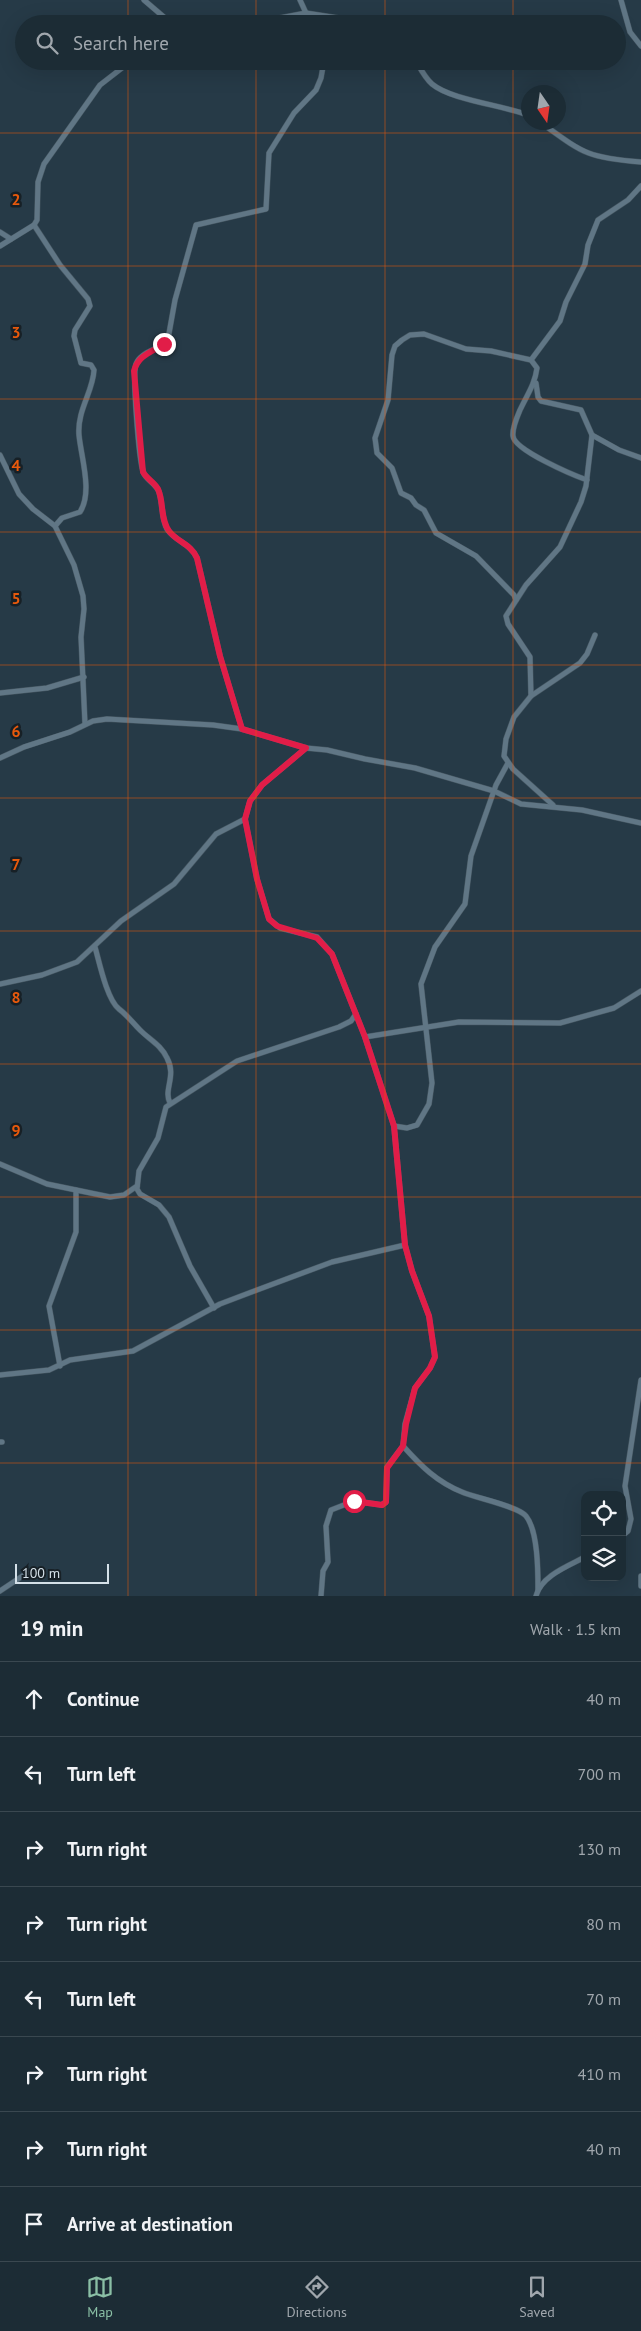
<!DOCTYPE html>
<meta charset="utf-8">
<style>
body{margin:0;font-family:"PT Sans",sans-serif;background:#25343d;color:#f1f3f6}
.controls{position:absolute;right:15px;bottom:15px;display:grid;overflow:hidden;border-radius:10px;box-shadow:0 5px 20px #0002}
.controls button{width:45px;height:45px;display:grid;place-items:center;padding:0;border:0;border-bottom:1px solid #3a4850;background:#1c2c35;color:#f1f3f6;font:25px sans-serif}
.compass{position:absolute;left:521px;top:85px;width:45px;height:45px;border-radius:50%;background:#1c2c35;box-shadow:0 5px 20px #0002;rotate:167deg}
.scale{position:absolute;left:15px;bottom:12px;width:94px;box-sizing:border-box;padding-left:5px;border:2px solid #d4e0e8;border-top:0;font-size:14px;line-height:18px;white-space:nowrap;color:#d4e0e8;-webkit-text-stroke:4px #172026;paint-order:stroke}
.stop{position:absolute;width:15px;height:15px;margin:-11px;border:4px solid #e11d48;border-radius:50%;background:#fff}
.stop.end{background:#e11d48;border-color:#fff;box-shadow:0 1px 5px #0008}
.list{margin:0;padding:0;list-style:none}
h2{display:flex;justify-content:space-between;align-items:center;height:65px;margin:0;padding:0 20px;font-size:21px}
h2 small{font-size:16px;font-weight:400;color:#a0a7ad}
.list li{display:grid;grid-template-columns:32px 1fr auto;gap:15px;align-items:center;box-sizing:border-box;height:75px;padding:0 20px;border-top:1px solid #3a4850}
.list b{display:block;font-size:19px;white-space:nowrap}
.list em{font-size:16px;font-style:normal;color:#a0a7ad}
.icon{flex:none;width:28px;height:28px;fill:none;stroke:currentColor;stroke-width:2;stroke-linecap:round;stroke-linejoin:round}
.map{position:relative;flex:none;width:641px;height:1596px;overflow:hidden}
.search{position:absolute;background:#1c2c35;box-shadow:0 5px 20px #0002;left:15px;right:15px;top:15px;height:55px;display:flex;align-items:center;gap:12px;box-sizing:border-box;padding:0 18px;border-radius:28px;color:#a0a7ad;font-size:19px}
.sheet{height:665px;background:#1c2c35}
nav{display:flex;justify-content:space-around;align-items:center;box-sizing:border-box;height:70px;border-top:1px solid #3a4850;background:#1c2c35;font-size:14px;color:#a0a7ad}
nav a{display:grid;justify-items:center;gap:2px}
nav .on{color:#8abfa5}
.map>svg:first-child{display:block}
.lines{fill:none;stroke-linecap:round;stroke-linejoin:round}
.minor-casing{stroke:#455661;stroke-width:6}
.minor{stroke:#607685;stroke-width:5}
.route{stroke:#e11d48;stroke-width:6}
.grid{fill:none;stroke:#e8590c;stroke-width:1;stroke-opacity:0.55}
.grid-label{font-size:16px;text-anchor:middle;font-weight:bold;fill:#e8590c;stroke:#172026;stroke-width:5;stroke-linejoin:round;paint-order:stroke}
</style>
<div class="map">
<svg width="641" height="1596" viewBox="0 0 641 1596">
<rect width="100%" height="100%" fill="#263a47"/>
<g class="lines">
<defs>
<g id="minor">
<path d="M144 0 172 24"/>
<path d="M300 0 306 13"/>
<path d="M621 0 630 32 641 46"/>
<path d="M247 24 306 13 377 24"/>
<path d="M416 61C420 68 425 78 432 84 451 100 502 105 528 115"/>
<path d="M540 122C583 153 587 158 641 162"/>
<path d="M34 225 60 265 88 299 90 306 75 330 74 336 81 363 91 365 94 370C93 392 77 410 79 435 81 457 93 492 80 512L62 518 55 526"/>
<path d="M0 232 11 239"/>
<path d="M0 246 34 225 37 220 38 182 44 164 100 85 131 61"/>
<path d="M531 360 560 321 566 302 585 264 588 245 598 220 628 200 641 186"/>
<path d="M536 383 538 397 541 401 581 410 592 435 619 450 641 458"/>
<path d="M0 455 19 494 33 509 55 526 74 565 83 596 84 609 81 637 85 724"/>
<path d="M516 600 514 595 476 556 436 533 424 510 416 505 411 498 401 493 392 468 377 453 375 438 388 400 392 355 395 346 402 340 410 335 424 334 466 349 491 351 531 360 537 368C535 384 527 395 520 410 517 417 512 428 513 436 514 450 573 475 587 480"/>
<path d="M0 693 47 688 84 677"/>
<path d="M531 696 530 657 508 624 506 616 526 585 560 547 581 502 586 486 592 435"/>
<path d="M242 729 220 656 197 558C191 544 175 541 167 529 161 518 163 504 159 492 156 483 145 480 143 471 139 459 132 374 136 364 141 351 160 350 168 339L175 300 196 225 266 209 269 153 294 113 316 90 321 78 324 61"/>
<path d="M306 748 262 785 250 801 245 819 257 879 269 919 280 928 317 937 332 954 365 1037 394 1126 405 1245 412 1271 429 1316 435 1357 430 1368 415 1388 405 1424 403 1446 387 1467 386 1502 382 1505 354 1501 331 1510 326 1526 328 1562 323 1571 321 1596"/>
<path d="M0 758 24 747 70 732 93 721 107 719 213 725 242 729 306 748 327 750 365 759 415 768 494 791 521 804 582 810 641 823"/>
<path d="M553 805 513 769 504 756 506 739 514 717 531 696 580 663 587 654 595 635"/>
<path d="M95 947C99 961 107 1000 119 1009 127 1015 133 1023 140 1030 150 1040 161 1045 167 1058 177 1076 163 1090 170 1103"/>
<path d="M0 984 42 975 77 962 121 921 174 884 216 834 245 819"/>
<path d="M365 1037 459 1022 560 1023 614 1008 641 991"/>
<path d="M394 1126 407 1128 417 1125 429 1104 432 1083 421 984 435 947 465 904 471 856 496 785 508 763"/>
<path d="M0 1164 47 1184 110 1197 124 1195 137 1186"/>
<path d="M214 1308 190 1266 169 1217 159 1205 140 1194 137 1189 139 1171 158 1138 166 1107 237 1061 339 1027 351 1021 356 1014"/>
<path d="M60 1366 49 1306 76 1232V1190"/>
<path d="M0 1375 49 1370 70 1360 133 1351 220 1304 249 1293 332 1262 405 1245"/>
<path d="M0 1442H2"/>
<path d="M403 1446C421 1466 437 1482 462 1492 476 1498 518 1506 526 1516 538 1531 538 1571 538 1590"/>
<path d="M622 1536 628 1531 631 1519 625 1486 641 1380"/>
<path d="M641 1576V1586"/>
<path d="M0 1591 27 1573"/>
<path d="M536 1596C541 1576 568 1566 585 1557"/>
</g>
</defs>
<use href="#minor" class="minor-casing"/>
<use href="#minor" class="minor"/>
</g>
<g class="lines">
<path class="route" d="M164 344C152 352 138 355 134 371L143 472C147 479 154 482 158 489 164 502 160 519 169 531 177 542 191 544 197 558L220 656 242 729 306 748 262 785 250 801 245 819 257 879 269 919 277 926 317 938 332 954 365 1037 394 1126 405 1245 412 1271 429 1316 435 1357 430 1368 415 1388 406 1424 403 1446 387 1468 386 1502 382 1505 354 1501"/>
</g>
<path class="grid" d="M128 0V24M256 0V24M385 0V24M513 0V24M128 61V1596M256 61V1596M385 61V1596M513 61V1596M0 133H641M0 266H641M0 399H641M0 532H641M0 665H641M0 798H641M0 931H641M0 1064H641M0 1197H641M0 1330H641M0 1463H641"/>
<g class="grid-label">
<text x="16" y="205">2</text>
<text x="16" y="338">3</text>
<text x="16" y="471">4</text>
<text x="16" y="604">5</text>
<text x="16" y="737">6</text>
<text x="16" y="870">7</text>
<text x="16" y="1003">8</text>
<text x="16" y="1136">9</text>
</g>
</svg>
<div class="controls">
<button><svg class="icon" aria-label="locate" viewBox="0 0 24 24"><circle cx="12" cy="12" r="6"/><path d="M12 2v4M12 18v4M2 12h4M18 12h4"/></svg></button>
<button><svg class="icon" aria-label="layers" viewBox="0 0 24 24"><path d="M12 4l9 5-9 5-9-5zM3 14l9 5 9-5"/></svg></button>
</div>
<svg class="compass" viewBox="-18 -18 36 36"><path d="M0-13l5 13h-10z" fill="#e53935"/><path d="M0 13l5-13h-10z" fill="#a0a7ad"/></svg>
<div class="scale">100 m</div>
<div class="stop" style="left:354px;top:1501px"></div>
<div class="stop end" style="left:164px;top:344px"></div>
<div class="search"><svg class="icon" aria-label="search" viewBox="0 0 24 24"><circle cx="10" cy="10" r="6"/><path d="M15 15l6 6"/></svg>Search here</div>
</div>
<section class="sheet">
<h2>19 min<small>Walk · 1.5 km</small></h2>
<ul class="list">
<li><svg class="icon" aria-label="ahead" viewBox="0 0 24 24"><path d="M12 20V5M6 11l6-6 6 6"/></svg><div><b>Continue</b></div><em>40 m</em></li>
<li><svg class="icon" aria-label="left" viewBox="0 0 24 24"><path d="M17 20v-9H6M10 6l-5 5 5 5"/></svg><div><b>Turn left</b></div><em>700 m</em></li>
<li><svg class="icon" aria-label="right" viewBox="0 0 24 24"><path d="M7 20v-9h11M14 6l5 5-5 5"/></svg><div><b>Turn right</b></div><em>130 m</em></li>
<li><svg class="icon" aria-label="right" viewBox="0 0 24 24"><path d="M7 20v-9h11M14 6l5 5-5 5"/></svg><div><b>Turn right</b></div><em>80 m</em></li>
<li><svg class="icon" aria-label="left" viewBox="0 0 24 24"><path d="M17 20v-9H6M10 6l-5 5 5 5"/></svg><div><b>Turn left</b></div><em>70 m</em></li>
<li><svg class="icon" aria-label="right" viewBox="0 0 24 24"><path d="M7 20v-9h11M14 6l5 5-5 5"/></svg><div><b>Turn right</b></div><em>410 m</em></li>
<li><svg class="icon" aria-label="right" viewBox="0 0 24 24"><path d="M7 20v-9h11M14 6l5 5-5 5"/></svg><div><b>Turn right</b></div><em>40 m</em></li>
<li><svg class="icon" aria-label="arrive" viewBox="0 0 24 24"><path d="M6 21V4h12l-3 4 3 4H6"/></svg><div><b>Arrive at destination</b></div></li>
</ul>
</section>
<nav>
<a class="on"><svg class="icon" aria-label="map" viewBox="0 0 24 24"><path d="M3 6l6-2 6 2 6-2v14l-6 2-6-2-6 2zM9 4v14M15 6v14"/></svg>Map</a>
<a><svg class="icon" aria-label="directions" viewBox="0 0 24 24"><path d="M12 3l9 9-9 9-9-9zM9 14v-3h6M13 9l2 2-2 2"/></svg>Directions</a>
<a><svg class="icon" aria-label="saved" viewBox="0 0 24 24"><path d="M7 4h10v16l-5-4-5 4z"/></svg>Saved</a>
</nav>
